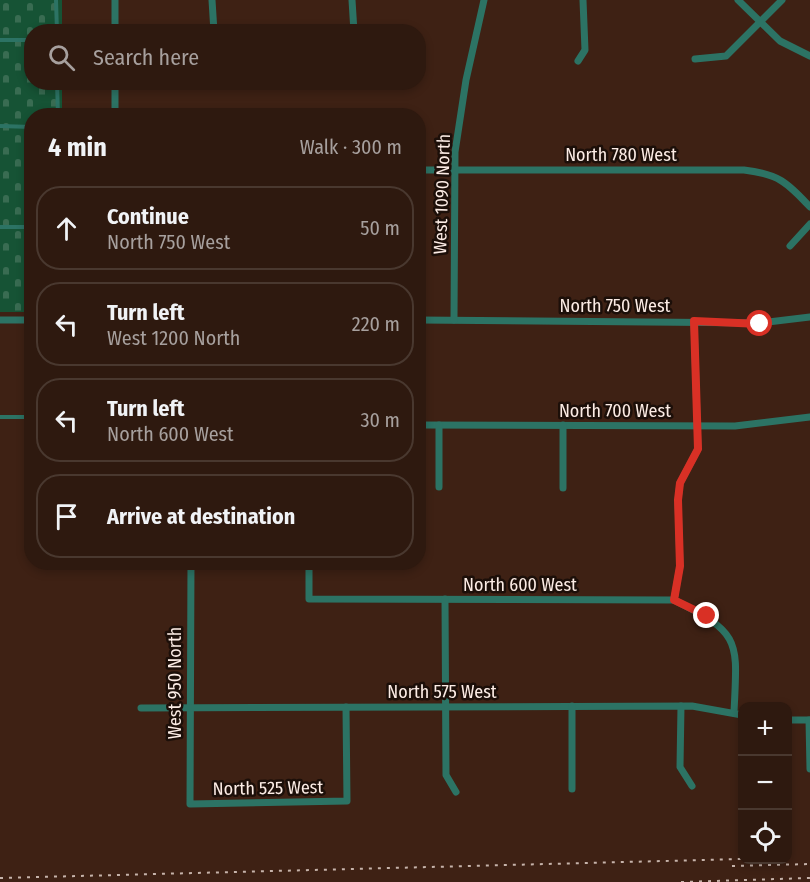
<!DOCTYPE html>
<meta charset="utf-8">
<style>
body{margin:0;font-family:"Fira Sans Condensed",sans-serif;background:#362218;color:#f1f3f6}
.controls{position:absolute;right:18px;bottom:18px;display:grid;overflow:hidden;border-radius:12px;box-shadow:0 3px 9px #0003}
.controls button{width:54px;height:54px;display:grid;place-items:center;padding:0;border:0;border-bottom:2px solid #49382f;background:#2e190f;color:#f1f3f6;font:30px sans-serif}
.stop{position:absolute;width:18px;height:18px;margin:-14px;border:4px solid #d93025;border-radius:50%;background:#fff}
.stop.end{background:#d93025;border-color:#fff;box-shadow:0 2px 6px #0008}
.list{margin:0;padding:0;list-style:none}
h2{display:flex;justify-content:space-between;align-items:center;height:78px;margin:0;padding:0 24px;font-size:26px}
h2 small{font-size:20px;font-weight:400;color:#a7a09e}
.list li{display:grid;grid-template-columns:39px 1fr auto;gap:18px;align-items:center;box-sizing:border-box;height:84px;margin:0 12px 12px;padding:0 12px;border:2px solid #49382f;border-radius:24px}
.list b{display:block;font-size:22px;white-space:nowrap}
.list p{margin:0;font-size:20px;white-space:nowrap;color:#a7a09e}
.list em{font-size:20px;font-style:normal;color:#a7a09e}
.icon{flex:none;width:33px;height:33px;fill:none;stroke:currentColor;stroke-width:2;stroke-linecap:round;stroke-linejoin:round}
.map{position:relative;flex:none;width:810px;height:882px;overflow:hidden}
.search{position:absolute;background:#2e190f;box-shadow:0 3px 9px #0003;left:24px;top:24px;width:402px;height:66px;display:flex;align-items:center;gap:15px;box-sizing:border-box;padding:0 21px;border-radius:24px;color:#a7a09e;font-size:22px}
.panel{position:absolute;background:#2e190f;box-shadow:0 3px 9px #0003;left:24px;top:108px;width:402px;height:462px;border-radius:24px}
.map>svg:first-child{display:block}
.cemetery{fill:url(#cemetery-stones)}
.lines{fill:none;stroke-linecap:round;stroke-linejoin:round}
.service{stroke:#2c7364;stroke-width:4}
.minor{stroke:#2c7364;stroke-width:7}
.rail{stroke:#c6b3aa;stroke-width:2;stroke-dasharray:3 6;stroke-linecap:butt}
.route{stroke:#d93025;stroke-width:8}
.labels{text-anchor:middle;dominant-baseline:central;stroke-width:5;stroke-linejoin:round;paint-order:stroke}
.street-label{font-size:18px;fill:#fcece5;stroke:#1c0f09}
</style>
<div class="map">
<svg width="810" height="882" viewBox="0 0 810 882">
<defs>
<pattern id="cemetery-stones" width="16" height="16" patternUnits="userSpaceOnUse" patternTransform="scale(1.5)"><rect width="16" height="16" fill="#165335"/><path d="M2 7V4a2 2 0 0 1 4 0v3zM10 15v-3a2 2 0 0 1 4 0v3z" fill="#396c52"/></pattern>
</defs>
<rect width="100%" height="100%" fill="#3e2114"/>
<path class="cemetery" d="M0 0H62V31L32 32V82L62 83V115L32 116 31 312H0Z"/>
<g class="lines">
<g class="service">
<path d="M56 0 57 32"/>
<path d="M0 40H32"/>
<path d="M57 82 58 116"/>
<path d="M0 126 32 127"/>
<path d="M0 227H32"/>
<path d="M0 417H32"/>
</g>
<g class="minor">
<path d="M212 0 214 32"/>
<path d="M352 0 354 32"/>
<path d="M738 0 780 41 810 56"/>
<path d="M115 32V0"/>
<path d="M695 59 726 56 782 0"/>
<path d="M578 61 585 50 583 0"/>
<path d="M115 116V82"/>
<path d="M418 170H744C778 174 787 182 810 207"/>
<path d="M790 246 810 224"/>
<path d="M0 320H32"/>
<path d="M418 320 760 323 810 317"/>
<path d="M454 320 455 152 466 80 484 0"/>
<path d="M418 425 735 426 810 417"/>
<path d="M439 425V487"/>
<path d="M563 425V488"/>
<path d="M191 562 190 804 347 801 346 707"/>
<path d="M309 562V599L674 600C743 634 737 641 734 713"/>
<path d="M445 599 446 775 456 792"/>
<path d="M674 600 680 566 678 500 680 483 698 449 694 321"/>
<path d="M681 706 680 767 692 786"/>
<path d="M141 708 692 706 742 715"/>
<path d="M788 720H810"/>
<path d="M809 720 810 769"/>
<path d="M572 789V706"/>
</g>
<g class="rail">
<path d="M732 866 810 864"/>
<path d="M0 878 742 859"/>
<path d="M681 882 810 878"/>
</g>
</g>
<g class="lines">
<path class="route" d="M707 616 674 600 680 566 678 500 680 483 698 449 694 321 760 324"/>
</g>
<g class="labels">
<g class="street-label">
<text x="621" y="155">North 780 West</text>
<text transform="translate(442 194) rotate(-88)">West 1090 North</text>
<text x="615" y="306">North 750 West</text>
<text x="615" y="411">North 700 West</text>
<text x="520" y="585">North 600 West</text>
<text transform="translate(175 683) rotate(-90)">West 950 North</text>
<text x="442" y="692">North 575 West</text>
<text transform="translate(268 788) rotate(-1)">North 525 West</text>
</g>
</g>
</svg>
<div class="controls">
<button>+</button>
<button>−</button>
<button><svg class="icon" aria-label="locate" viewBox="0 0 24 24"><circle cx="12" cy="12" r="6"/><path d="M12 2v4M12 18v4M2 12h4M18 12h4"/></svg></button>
</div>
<div class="stop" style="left:760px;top:324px"></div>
<div class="stop end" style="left:707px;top:616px"></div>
<div class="search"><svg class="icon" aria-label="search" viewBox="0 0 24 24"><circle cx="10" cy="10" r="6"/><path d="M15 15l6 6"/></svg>Search here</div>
<section class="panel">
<h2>4 min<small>Walk · 300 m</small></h2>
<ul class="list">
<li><svg class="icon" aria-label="ahead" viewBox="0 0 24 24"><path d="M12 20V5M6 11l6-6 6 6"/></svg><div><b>Continue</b><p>North 750 West</p></div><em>50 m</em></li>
<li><svg class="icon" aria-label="left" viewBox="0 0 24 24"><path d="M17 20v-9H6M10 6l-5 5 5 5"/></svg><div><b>Turn left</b><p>West 1200 North</p></div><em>220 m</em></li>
<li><svg class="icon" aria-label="left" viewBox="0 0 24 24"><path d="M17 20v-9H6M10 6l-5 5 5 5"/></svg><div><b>Turn left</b><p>North 600 West</p></div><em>30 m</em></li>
<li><svg class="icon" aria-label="arrive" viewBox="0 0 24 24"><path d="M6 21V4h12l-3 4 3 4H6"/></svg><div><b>Arrive at destination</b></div></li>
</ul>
</section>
</div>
